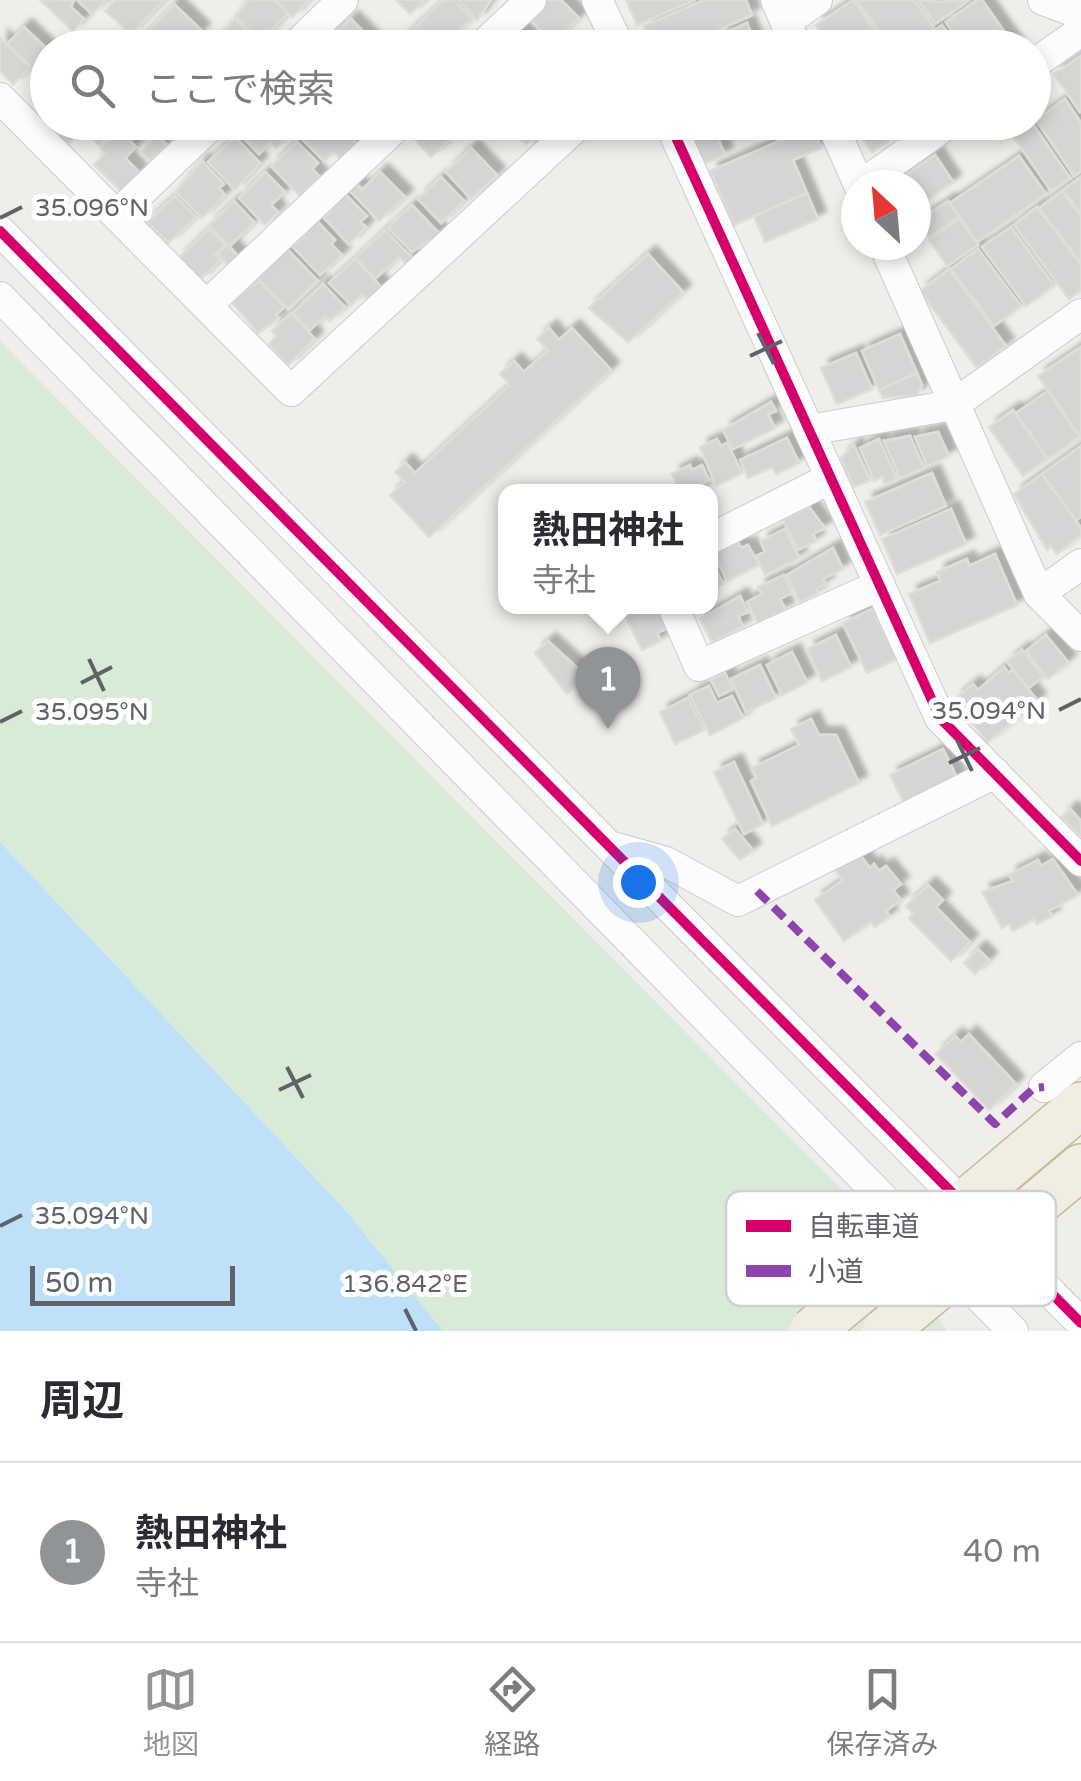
<!DOCTYPE html>
<html lang="ja">
<meta charset="utf-8">
<style>
body{margin:0;font-family:"Varela Round","Noto Sans JP",sans-serif;background:#f2f2f3;color:#2b2b33}
.compass{position:absolute;left:841px;top:170px;width:90px;height:90px;border-radius:50%;background:#fff;box-shadow:0 5px 15px #0003;rotate:334deg}
.scale{position:absolute;left:30px;bottom:25px;width:205px;box-sizing:border-box;padding-left:10px;border:5px solid #5f6368;border-top:0;font-size:28px;line-height:35px;white-space:nowrap;color:#5f6368;-webkit-text-stroke:8px #fff;paint-order:stroke}
.you{position:absolute;left:638px;top:882px;width:35px;height:35px;margin:-25px;border:8px solid #fff;border-radius:50%;background:#1a73e8;box-shadow:0 0 0 15px #1a73e833}
.badge{display:grid;place-items:center;width:65px;height:65px;border-radius:50%;background:#919496;color:#fff;font-size:32px;font-weight:700}
.pin{position:absolute;translate:-50% -82px;filter:drop-shadow(0 2px 5px #0008)}
.pin::after{content:'';position:absolute;top:52px;width:35px;height:30px;background:inherit;clip-path:polygon(0 0,100% 0,50% 100%)}
.popup{position:absolute;left:498px;top:484px;width:220px;height:130px;box-sizing:border-box;display:grid;place-content:center;border-radius:20px;background:#fff;filter:drop-shadow(0 2px 8px #0005);font-size:32px;white-space:nowrap;color:#7c7c81}
.popup b{font-size:38px;color:#2b2b33}
.popup::after{content:'';position:absolute;left:50%;top:100%;margin-left:-20px;border:20px solid transparent;border-top-color:#fff}
.list{margin:0;padding:0;list-style:none}
h2{display:flex;justify-content:space-between;align-items:center;height:130px;margin:0;padding:0 40px;font-size:42px}
h2 small{font-size:32px;font-weight:400;color:#7c7c81}
.list li{display:grid;grid-template-columns:65px 1fr auto;gap:30px;align-items:center;box-sizing:border-box;height:180px;padding:0 40px;border-top:2px solid #e1e1e2}
.list b{display:block;font-size:38px;white-space:nowrap}
.list p{margin:0;font-size:32px;white-space:nowrap;color:#7c7c81}
.list em{font-size:32px;font-style:normal;color:#7c7c81}
.icon{flex:none;width:55px;height:55px;fill:none;stroke:currentColor;stroke-width:2;stroke-linecap:round;stroke-linejoin:round}
.map{position:relative;flex:none;width:1081px;height:1331px;overflow:hidden}
.search{position:absolute;background:#fff;box-shadow:0 5px 15px #0003;left:30px;right:30px;top:30px;height:110px;display:flex;align-items:center;gap:25px;box-sizing:border-box;padding:0 35px;border-radius:55px;color:#7c7c81;font-size:38px}
.sheet{height:310px;background:#fff}
nav{display:flex;justify-content:space-around;align-items:center;box-sizing:border-box;height:140px;border-top:2px solid #e1e1e2;background:#fff;font-size:28px;color:#7c7c81}
nav a{display:grid;justify-items:center;gap:5px}
nav .on{color:#919496}
.map>svg:first-child{display:block}
.green{fill:#d8ebd6}
.water{fill:#bfe0f9}
.building{fill:#d6d5d3;stroke:#deddd9;stroke-width:2.5;filter:url(#shadow)}
.lines{fill:none;stroke-linecap:round;stroke-linejoin:round}
.minor-casing{stroke:#cbcccc;stroke-width:32}
.highway-casing{stroke:#c8b996;stroke-width:48}
.minor{stroke:#fdfcfc;stroke-width:30}
.highway{stroke:#f0ede3;stroke-width:45}
.highway-bridge-casing{stroke:#c8b996;stroke-width:48;stroke-linecap:butt}
.highway-bridge{stroke:#f0ede3;stroke-width:45}
.quiet{stroke:#8e44ad;stroke-width:8;stroke-dasharray:15 8;stroke-linecap:butt}
.cycleway-casing{stroke:#fff;stroke-width:16}
.cycleway{stroke:#d6006c;stroke-width:10}
.ticks{fill:none;stroke:#5f6368;stroke-width:4}
.key{fill:#fff;stroke:#cfd0d2;stroke-width:2.5}
.key-label{font-size:28px;fill:#5f6368}
.ticks-label{font-size:25px;text-anchor:middle;fill:#5f6368;stroke:#fff;stroke-width:10;stroke-linejoin:round;paint-order:stroke}
</style>
<div class="map">
<svg width="1081" height="1331" viewBox="0 0 1081 1331">
<defs>
<filter id="shadow"><feDropShadow dx="8" dy="-8" stdDeviation="2.5" flood-color="#0004"/></filter>
</defs>
<rect width="100%" height="100%" fill="#efeeea"/>
<path class="green" d="M0 341 863 1211 947 1331H443L347 1212 0 842Z"/>
<path class="water" d="M0 842 347 1212 443 1331H0Z"/>
<g class="building">
<path d="M40 0H74L71 7 84 19 73 31Z"/>
<path d="M77 0H106L92 14Z"/>
<path d="M115 0H164L131 34 105 11Z"/>
<path d="M250 0H274L288 13 261 41 235 16Z"/>
<path d="M275 0H309L292 17Z"/>
<path d="M396 0H424L410 14Z"/>
<path d="M443 0H453L472 19 438 48 417 26Z"/>
<path d="M458 0H491L477 20Z"/>
<path d="M545 0H561L579 18 553 43 528 17Z"/>
<path d="M626 0H695L637 25Z"/>
<path d="M704 0H746L752 15 677 48H653L644 26Z"/>
<path d="M853 0 888 48H832L816 25Z"/>
<path d="M856 0H914L934 28 906 48H891Z"/>
<path d="M918 0 937 2 969 0 935 24Z"/>
<path d="M977 0H982L1016 48H963L946 22Z"/>
<path d="M174 4 202 31 191 43 195 48H142L137 43Z"/>
<path d="M235 19 259 42 254 48H211Z"/>
<path d="M351 19 376 45 373 48H334L328 41Z"/>
<path d="M747 23 757 48H725L720 35Z"/>
<path d="M942 25 958 48H910Z"/>
<path d="M416 26 437 48H394Z"/>
<path d="M517 26 538 48H497Z"/>
<path d="M24 27 48 50V58L35 70 7 44Z"/>
<path d="M0 38 30 67 13 84 0 71Z"/>
<path d="M1081 56V111L1080 112 1054 74Z"/>
<path d="M48 61V92L32 77Z"/>
<path d="M1065 99 1081 123V171L1074 176 1036 120Z"/>
<path d="M76 122H121L99 145Z"/>
<path d="M242 122H281L288 137 276 148 270 143 259 154 235 129Z"/>
<path d="M317 122H336L356 143 340 159 334 152 324 161 301 138Z"/>
<path d="M416 122H447L457 133 431 157 407 131Z"/>
<path d="M506 122H548L526 144Z"/>
<path d="M549 122 561 127 540 147 532 139Z"/>
<path d="M686 122H711L725 155 704 164Z"/>
<path d="M851 122H901L905 128 872 152Z"/>
<path d="M1032 123 1070 178 1051 191 1013 136Z"/>
<path d="M67 124 78 134 68 145 57 134Z"/>
<path d="M812 127 821 148 793 160 807 193 734 225 710 171Z"/>
<path d="M118 130 136 147 125 158 139 172 121 191 94 165 105 153 100 148Z"/>
<path d="M157 135 167 145 150 161 141 152Z"/>
<path d="M235 137 260 163 235 190 208 162Z"/>
<path d="M297 142 318 163 312 169 320 177 300 196 271 166Z"/>
<path d="M471 148 497 175 471 199 446 172Z"/>
<path d="M935 155 953 182 916 208V185H891Z"/>
<path d="M1019 156 1046 194 977 242 950 203Z"/>
<path d="M202 161 224 184 219 188 225 195 202 218 176 192Z"/>
<path d="M265 172 285 192 271 205 278 212 265 225 239 198Z"/>
<path d="M380 172 405 197 379 221 349 190 356 184 362 190Z"/>
<path d="M441 177 464 201 441 223 418 199Z"/>
<path d="M1081 177V214L1063 190Z"/>
<path d="M1062 191 1081 217V263L1039 208Z"/>
<path d="M807 193 818 219 765 242 754 216Z"/>
<path d="M345 194 367 216 360 222 366 227 349 244 324 218Z"/>
<path d="M175 196 196 217 168 243 147 222Z"/>
<path d="M234 201 254 222 229 247 209 225Z"/>
<path d="M948 201 959 217 930 237 918 221Z"/>
<path d="M412 205 440 234 412 252 388 228Z"/>
<path d="M1037 207 1081 265V290L1069 299 1014 225Z"/>
<path d="M314 218 335 240 331 244 342 255 320 275 293 247 308 232 304 228Z"/>
<path d="M960 219 978 245 947 266 929 240Z"/>
<path d="M1011 227 1054 285 1026 306 982 247Z"/>
<path d="M209 229 225 245 215 255 220 260 200 280 179 258Z"/>
<path d="M385 230 416 262 410 268 399 257 375 279 356 258Z"/>
<path d="M227 244 240 258 230 267 217 254Z"/>
<path d="M287 249 318 281 288 309 257 278Z"/>
<path d="M978 249 1021 306 994 326 951 269Z"/>
<path d="M648 254 683 292 628 342 589 308Z"/>
<path d="M355 259 383 289 366 298 362 294 351 305 329 283Z"/>
<path d="M949 269 1006 346 977 368 920 291Z"/>
<path d="M259 281 284 307 276 315 279 318 258 333 231 301Z"/>
<path d="M323 284 345 307 330 321 325 316 310 330 293 313Z"/>
<path d="M291 313 315 339 288 365 269 344 277 336 272 331Z"/>
<path d="M549 328 559 340 572 328 611 370 429 537 390 495 405 482 395 472 405 462 415 473 510 385 500 374 514 361 524 372 548 350 537 339Z"/>
<path d="M900 334 917 373 879 390 862 351Z"/>
<path d="M1081 347V436L1080 437 1038 376Z"/>
<path d="M856 353 872 389 837 404 821 368Z"/>
<path d="M917 373 922 385 917 395 883 398 879 390Z"/>
<path d="M1048 391 1079 437 1048 459 1016 413Z"/>
<path d="M771 402 776 411 768 414 775 428 733 449 723 430Z"/>
<path d="M1013 410 1047 459 1023 476 989 427Z"/>
<path d="M938 432 949 456 927 466 915 437Z"/>
<path d="M910 436 924 468 900 478 884 441Z"/>
<path d="M787 438 799 463 776 474 772 467 748 478 740 460Z"/>
<path d="M717 439 721 446 727 443 742 473 716 486 700 447Z"/>
<path d="M879 439 897 479 885 484 882 477 874 481 860 448Z"/>
<path d="M854 445 870 480 854 487 841 458Z"/>
<path d="M1081 446V517L1076 520 1042 474Z"/>
<path d="M690 465 692 470 702 465 709 480 700 485 703 492H681L672 474Z"/>
<path d="M932 473 946 506 880 535 865 502Z"/>
<path d="M1042 474 1081 528V535L1057 554 1051 546 1047 550 1014 494Z"/>
<path d="M809 507 825 528 813 534 816 541 798 550 783 520Z"/>
<path d="M951 509 966 544 897 574 882 539Z"/>
<path d="M785 529 799 558 765 575 756 556 765 552 761 541Z"/>
<path d="M737 540 741 548 748 545 759 565 727 581 713 551Z"/>
<path d="M833 548 843 569 823 579 826 584 816 589 818 593 800 602 787 575Z"/>
<path d="M995 554 1017 605 930 643 909 594 940 581 937 572 967 559 969 566Z"/>
<path d="M710 558 723 584 710 590Z"/>
<path d="M784 575 792 593 780 599 786 610 758 623 747 602 762 594 758 587Z"/>
<path d="M740 596 748 612 738 616 743 627 712 642 700 619Z"/>
<path d="M648 606H660L670 627 657 633 661 641 642 650 626 617Z"/>
<path d="M872 609 897 659 867 673 843 623Z"/>
<path d="M836 635 851 667 822 681 807 649Z"/>
<path d="M1046 635 1068 662 1048 679 1026 651Z"/>
<path d="M548 641 586 676 567 694 535 653Z"/>
<path d="M1022 650 1043 676 1029 688 1007 662Z"/>
<path d="M792 652 807 682 782 695 767 665Z"/>
<path d="M760 665 776 698 746 712 731 679Z"/>
<path d="M1004 667 1009 673 1012 670 1038 701 987 743 955 699 973 684 978 690Z"/>
<path d="M725 673 732 689 719 696 711 680Z"/>
<path d="M709 686 717 703 732 696 743 718 710 735 690 695Z"/>
<path d="M688 698 704 730 675 744 660 712Z"/>
<path d="M811 719 819 735H836L859 783 772 826 751 781 757 778 752 768 799 745 791 729Z"/>
<path d="M943 749 959 782 906 807 890 775Z"/>
<path d="M734 762 763 824 744 834 714 772Z"/>
<path d="M1070 809 1081 821V836L1062 817Z"/>
<path d="M735 829 753 850 740 860 722 839Z"/>
<path d="M858 852 870 868 874 864 879 871 886 866 901 884 893 890 901 900 886 911 890 916 875 927 871 922 844 941 815 900 843 880 834 869Z"/>
<path d="M1053 859 1078 895 1049 911 1052 916 1037 924 1034 919 1013 931 1009 924 1002 928 982 892 1013 881 1009 875 1038 860 1041 866Z"/>
<path d="M928 885 943 900 936 907 970 942 951 961 909 918 913 913 906 906Z"/>
<path d="M978 949 989 960 975 974 964 963Z"/>
<path d="M969 1034 1016 1084 989 1110 936 1054 955 1036 961 1042Z"/>
</g>
<g class="lines">
<defs>
<g id="minor">
<path d="M597 0 620 48"/>
<path d="M776 0 797 48"/>
<path d="M1043 0 1081 14"/>
<path d="M786 22 817 0"/>
<path d="M293 48 343 0"/>
<path d="M480 48 531 0"/>
<path d="M1034 64 1081 31"/>
<path d="M0 98 291 391 581 122"/>
<path d="M669 122 940 718 1081 861"/>
<path d="M831 122 859 185"/>
<path d="M861 185 950 122"/>
<path d="M118 214 214 122"/>
<path d="M0 231 1081 1323"/>
<path d="M884 245 1039 594 1081 636"/>
<path d="M0 297 1013 1331"/>
<path d="M207 305 401 122"/>
<path d="M809 430 953 405 1081 314"/>
<path d="M710 539 831 478"/>
<path d="M1039 594 1081 564"/>
<path d="M673 606 699 666 880 585"/>
<path d="M616 848 666 862 738 901 995 773"/>
<path d="M1044 1087 1081 1057"/>
</g>
<g id="highway">
<path d="M952 1214 1081 1105"/>
<path d="M982 1250 1081 1167"/>
</g>
</defs>
<use href="#minor" class="minor-casing"/>
<use href="#highway" class="highway-casing"/>
<use href="#minor" class="minor"/>
<use href="#highway" class="highway"/>
<defs>
<g id="highway-bridge">
<path d="M812 1331 952 1214"/>
<path d="M885 1331 982 1250"/>
</g>
</defs>
<use href="#highway-bridge" class="highway-bridge-casing"/>
<use href="#highway-bridge" class="highway-bridge"/>
<path class="quiet" d="M757 891 995 1124 1034 1088 1044 1087"/>
<defs>
<g id="cycleway">
<path d="M669 122 940 718 1081 861"/>
<path d="M0 231 1081 1323"/>
</g>
</defs>
<use href="#cycleway" class="cycleway-casing"/>
<use href="#cycleway" class="cycleway"/>
</g>
<path class="ticks" d="M0 218 22 207M758 333 774 364M750 356 782 341M89 659 104 691M81 683 112 667M1059 710 1081 699M0 722 22 711M957 740 972 771M949 763 980 748M287 1067 303 1098M279 1090 311 1075M0 1226 22 1215M405 1309 416 1331"/>
<rect x="726" y="1191" width="330" height="115" rx="15" class="key"/>
<rect x="746" y="1220" width="45" height="12" fill="#d6006c"/>
<rect x="746" y="1265" width="45" height="12" fill="#8e44ad"/>
<g class="key-label">
<text x="808" y="1236">自転車道</text>
<text x="808" y="1281">小道</text>
</g>
<g class="ticks-label">
<text x="92" y="216">35.096°N</text>
<text x="989" y="719">35.094°N</text>
<text x="92" y="720">35.095°N</text>
<text x="92" y="1224">35.094°N</text>
<text x="405" y="1292">136.842°E</text>
</g>
</svg>
<svg class="compass" viewBox="-18 -18 36 36"><path d="M0-13l5 13h-10z" fill="#e53935"/><path d="M0 13l5-13h-10z" fill="#7c7c81"/></svg>
<div class="scale">50 m</div>
<div class="you"></div>
<div class="pin badge" style="left:608px;top:729px">1</div>
<div class="popup"><b>熱田神社</b>寺社</div>
<div class="search"><svg class="icon" aria-label="search" viewBox="0 0 24 24"><circle cx="10" cy="10" r="6"/><path d="M15 15l6 6"/></svg>ここで検索</div>
</div>
<section class="sheet">
<h2>周辺<small></small></h2>
<ul class="list">
<li><span class="badge">1</span><div><b>熱田神社</b><p>寺社</p></div><em>40 m</em></li>
</ul>
</section>
<nav>
<a class="on"><svg class="icon" aria-label="map" viewBox="0 0 24 24"><path d="M3 6l6-2 6 2 6-2v14l-6 2-6-2-6 2zM9 4v14M15 6v14"/></svg>地図</a>
<a><svg class="icon" aria-label="directions" viewBox="0 0 24 24"><path d="M12 3l9 9-9 9-9-9zM9 14v-3h6M13 9l2 2-2 2"/></svg>経路</a>
<a><svg class="icon" aria-label="saved" viewBox="0 0 24 24"><path d="M7 4h10v16l-5-4-5 4z"/></svg>保存済み</a>
</nav>
